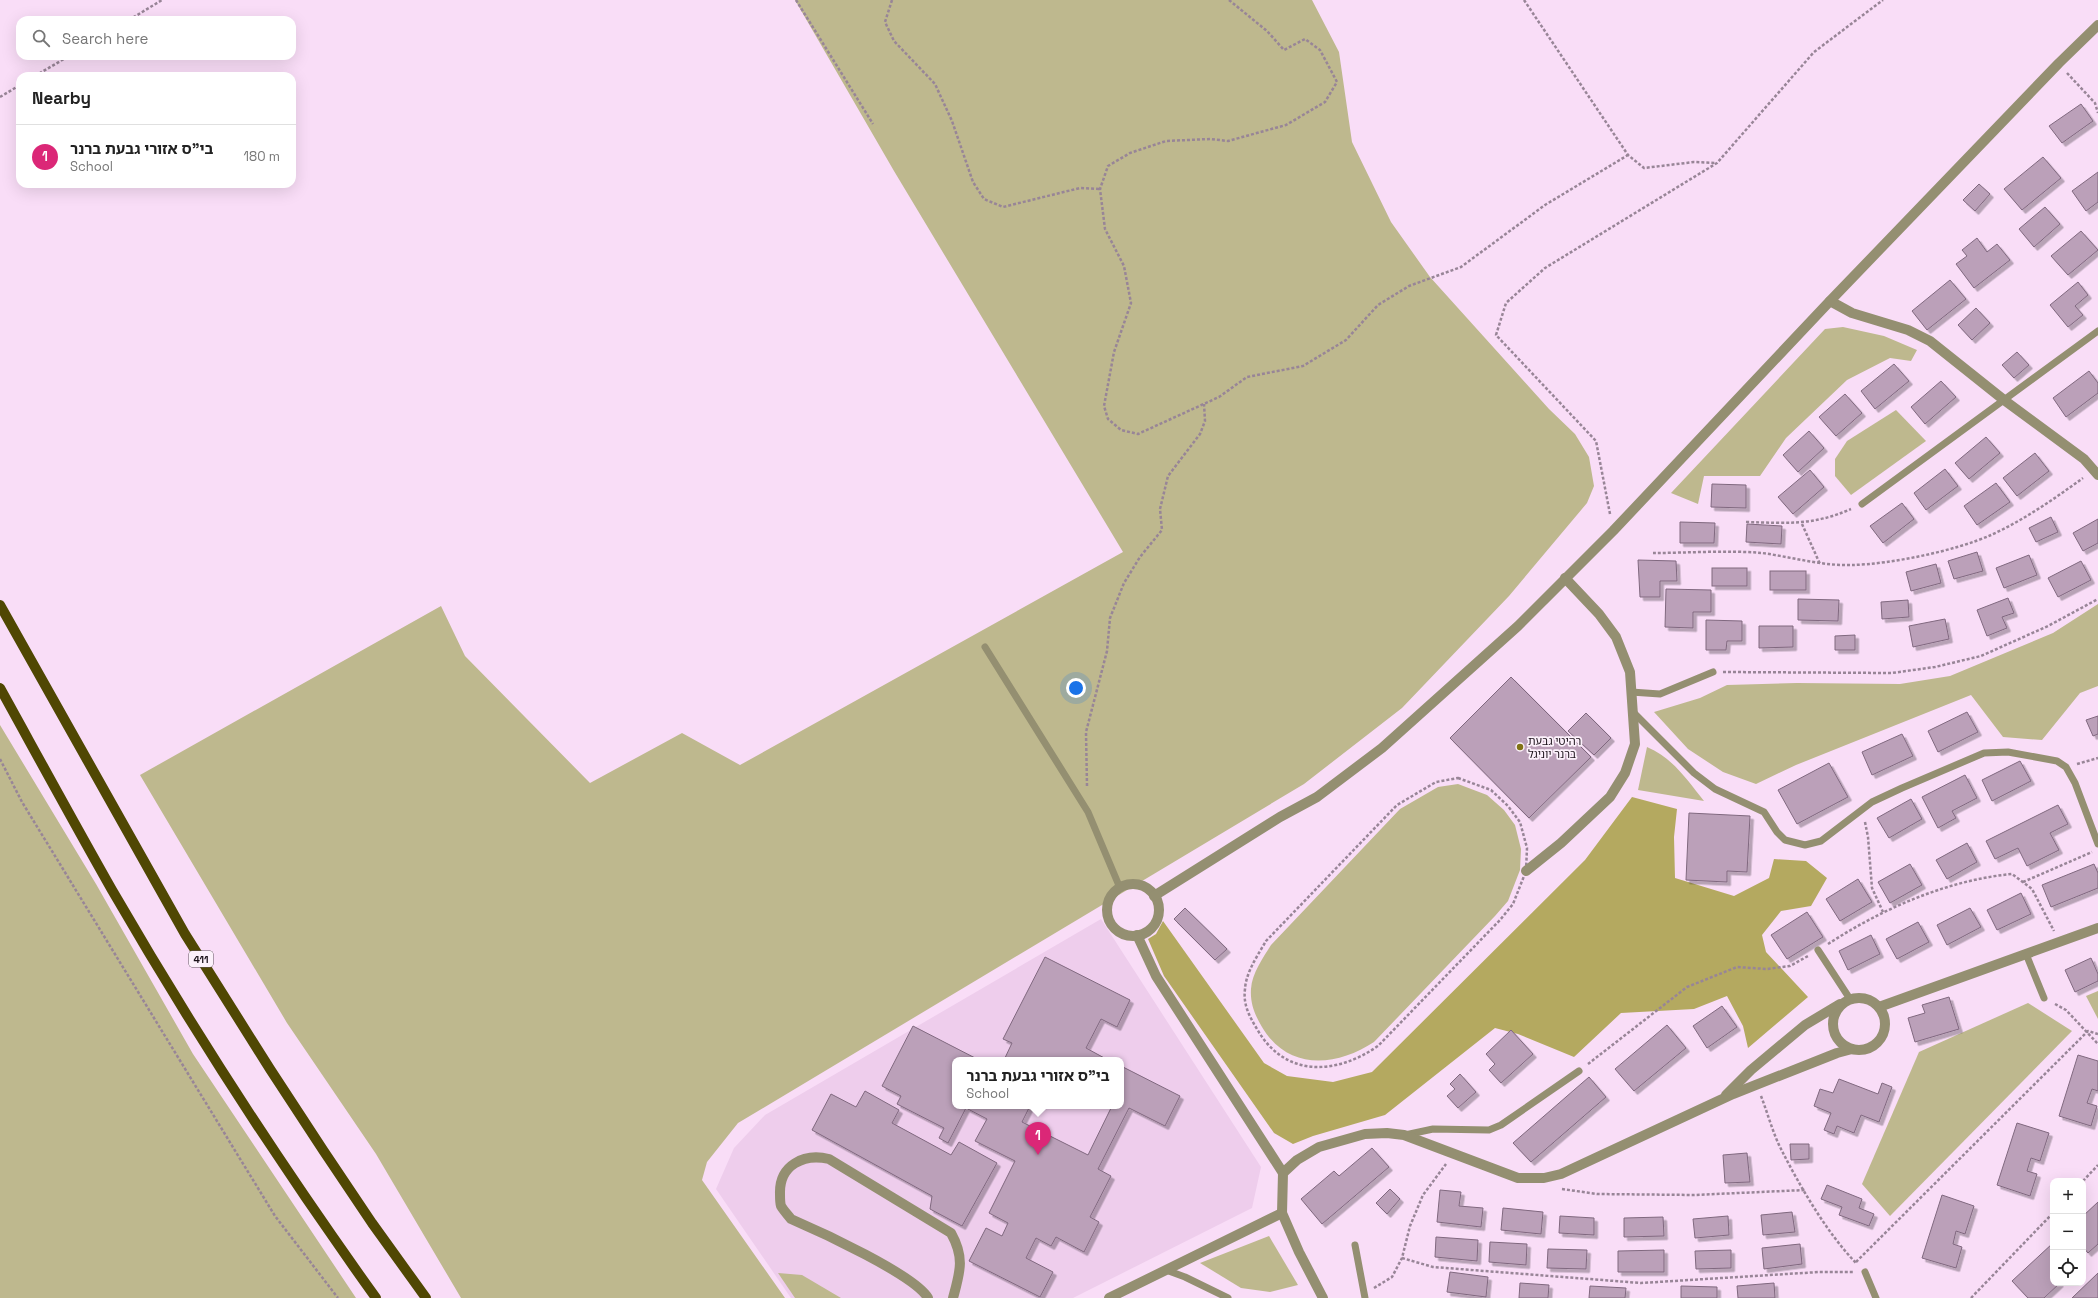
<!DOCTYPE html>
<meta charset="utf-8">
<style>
body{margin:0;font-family:"Space Grotesk","Noto Sans Hebrew",sans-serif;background:#f2f2f2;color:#222}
.controls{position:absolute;right:12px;bottom:12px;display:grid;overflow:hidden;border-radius:8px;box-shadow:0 4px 16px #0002}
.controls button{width:36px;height:36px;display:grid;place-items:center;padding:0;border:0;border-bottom:1px solid #e0e0e0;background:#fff;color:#222;font:20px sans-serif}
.you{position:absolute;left:1076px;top:688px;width:14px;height:14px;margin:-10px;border:3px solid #fff;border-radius:50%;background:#1a73e8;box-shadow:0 0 0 6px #1a73e833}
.badge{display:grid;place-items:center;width:26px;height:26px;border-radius:50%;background:#db2777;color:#fff;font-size:13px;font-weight:700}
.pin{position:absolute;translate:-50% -33px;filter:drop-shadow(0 1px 2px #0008)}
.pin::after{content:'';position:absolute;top:21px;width:14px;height:12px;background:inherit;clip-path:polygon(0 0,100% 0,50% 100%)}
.popup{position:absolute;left:952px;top:1057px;width:172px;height:52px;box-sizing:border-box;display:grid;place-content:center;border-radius:8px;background:#fff;filter:drop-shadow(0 1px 3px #0005);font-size:13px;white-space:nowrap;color:#767676}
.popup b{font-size:15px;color:#222}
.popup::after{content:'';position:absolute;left:50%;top:100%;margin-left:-8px;border:8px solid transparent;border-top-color:#fff}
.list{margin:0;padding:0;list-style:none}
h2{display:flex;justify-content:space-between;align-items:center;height:52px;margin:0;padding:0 16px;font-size:17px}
h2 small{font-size:13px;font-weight:400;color:#767676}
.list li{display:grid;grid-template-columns:26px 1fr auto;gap:12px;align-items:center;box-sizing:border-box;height:64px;padding:0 16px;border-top:1px solid #e0e0e0}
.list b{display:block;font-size:15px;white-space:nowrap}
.list p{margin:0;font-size:13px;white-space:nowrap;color:#767676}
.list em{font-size:13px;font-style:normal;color:#767676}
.icon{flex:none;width:22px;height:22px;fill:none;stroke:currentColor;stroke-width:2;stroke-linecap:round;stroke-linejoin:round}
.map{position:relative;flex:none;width:2098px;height:1298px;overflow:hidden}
.search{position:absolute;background:#fff;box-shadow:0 4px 16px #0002;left:16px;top:16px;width:280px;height:44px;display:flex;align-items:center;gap:10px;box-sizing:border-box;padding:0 14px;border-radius:12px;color:#767676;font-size:15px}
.panel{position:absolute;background:#fff;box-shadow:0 4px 16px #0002;left:16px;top:72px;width:280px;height:116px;border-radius:12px}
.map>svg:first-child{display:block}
.built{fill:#eecdec;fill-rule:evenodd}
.green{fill:#beb88e}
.forest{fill:#b4a960}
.building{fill:#bba0b9;stroke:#80687f;filter:url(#shadow)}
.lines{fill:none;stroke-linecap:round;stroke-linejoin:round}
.path{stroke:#988597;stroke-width:2.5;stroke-dasharray:3 2;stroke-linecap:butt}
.service{stroke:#948f71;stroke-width:7}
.minor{stroke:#948f71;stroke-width:10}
.tertiary{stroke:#948f71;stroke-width:10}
.primary{stroke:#504703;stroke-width:10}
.poi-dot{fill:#817315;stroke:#fcf1fb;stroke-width:1.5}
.labels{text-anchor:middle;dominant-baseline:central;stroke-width:3.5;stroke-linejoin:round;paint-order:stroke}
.shield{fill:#fcf1fb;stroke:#5e545d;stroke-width:1}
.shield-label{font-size:10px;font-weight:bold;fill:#1a1119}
.poi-label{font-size:11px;fill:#1a1119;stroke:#fcf1fb;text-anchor:start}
</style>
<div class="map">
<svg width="2098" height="1298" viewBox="0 0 2098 1298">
<defs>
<filter id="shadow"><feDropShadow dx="3.5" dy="3.5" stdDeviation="0" flood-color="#0004"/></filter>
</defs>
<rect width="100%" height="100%" fill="#f9ddf7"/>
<path class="built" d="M1101 919 1261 1167 1252 1208 1073 1298H791L716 1189 734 1148 765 1115ZM955 1060H1121V1106H955Z"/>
<g class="green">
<path d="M795 0H1312L1339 52 1352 142 1391 222 1430 277 1549 409 1575 434 1589 457 1594 486 1587 503 1509 596 1402 708 1304 784 738 1123 707 1162 702 1180 785 1298H461L376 1154 287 1023 140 775 441 606 465 656 590 783 682 733 740 765 1123 552 894 171Z"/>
<path d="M1843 327 1884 336 1917 350 1911 361 1890 358 1847 380 1786 438 1760 476H1704L1698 504 1671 493 1825 329Z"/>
<path d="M1896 410 1926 441 1851 495 1835 476V459L1847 441Z"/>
<path d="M2098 604V686L2080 693 2042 740 2003 737 1971 695 1796 765 1756 784 1723 772 1688 749 1654 712 1700 698 1727 685 1797 683 1900 684 1950 676 2053 633Z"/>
<path d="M0 725 96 884 193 1054 356 1298H0Z"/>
<path d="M1647 747C1673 758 1687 780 1704 801L1638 790Z"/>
<path d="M1458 784 1487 795 1504 810 1515 825 1521 849 1520 870 1508 901 1495 916 1374 1042C1336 1067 1288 1071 1262 1027 1255 1015 1250 1004 1251 989 1252 973 1263 958 1271 945L1400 809 1438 787Z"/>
<path d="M2098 991V1019L2086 996Z"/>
<path d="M2028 1003 2072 1031 1890 1216 1862 1184 1919 1052Z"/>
<path d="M1269 1236 1298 1285 1270 1292 1241 1288 1200 1263Z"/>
<path d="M778 1273 802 1275 841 1298H795Z"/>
</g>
<path class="forest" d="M1632 797 1677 809 1674 837 1675 878 1734 896 1769 878 1774 859 1806 861 1827 878 1811 906 1781 911 1762 935 1766 952 1808 997 1748 1048 1743 1026 1727 996 1694 1009 1621 1013 1574 1057 1518 1034 1495 1028 1385 1115 1313 1136 1293 1144 1274 1133 1164 976 1148 939 1156 934 1163 921 1264 1063 1287 1076 1333 1082 1372 1072 1585 860Z"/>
<g class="building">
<path d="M2081 104 2093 121 2062 143 2049 126Z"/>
<path d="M2043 157 2061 178 2022 210 2004 189Z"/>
<path d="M2098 172V202L2086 211 2072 191Z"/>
<path d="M1979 184 1990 194 1975 211 1963 200Z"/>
<path d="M2045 207 2060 224 2034 247 2019 229Z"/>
<path d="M2081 231 2098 250 2068 275 2051 256Z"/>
<path d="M1977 238 1987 252 1997 244 2010 260 1974 288 1956 264 1967 256 1962 250Z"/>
<path d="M1950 280 1966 299 1927 330 1912 311Z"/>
<path d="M2078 282 2088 295 2075 306 2083 315 2068 327 2050 305Z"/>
<path d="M1976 308 1990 323 1972 340 1958 325Z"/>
<path d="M2017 352 2029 365 2014 378 2002 365Z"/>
<path d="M1894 364 1909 381 1875 409 1861 391Z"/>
<path d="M2089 371 2098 383V393L2066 417 2053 398Z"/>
<path d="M1941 381 1956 397 1925 424 1911 407Z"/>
<path d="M1845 394 1862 413 1836 436 1819 417Z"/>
<path d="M1809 431 1824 448 1798 472 1783 455Z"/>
<path d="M1986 437 2000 453 1969 479 1955 463Z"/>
<path d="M2035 453 2049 471 2017 496 2003 478Z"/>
<path d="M1945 469 1958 486 1926 510 1914 493Z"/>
<path d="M1810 470 1824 487 1793 514 1778 497Z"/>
<path d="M1996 483 2010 502 1977 525 1964 506Z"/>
<path d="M1712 484 1746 485V508L1711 507Z"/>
<path d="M1902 503 1914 519 1883 543 1870 526Z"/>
<path d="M2051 517 2058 532 2036 542 2029 528Z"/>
<path d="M2098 519V543L2083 551 2073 533Z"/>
<path d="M1680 522 1715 523 1714 543H1680Z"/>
<path d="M1747 524 1782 526 1781 544 1746 542Z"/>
<path d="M1977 552 1983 571 1954 579 1948 561Z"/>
<path d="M2029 555 2037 575 2004 588 1996 568Z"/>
<path d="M1638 560 1676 561 1677 581H1660V597H1640Z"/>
<path d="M2081 561 2091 580 2058 597 2048 578Z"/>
<path d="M1936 564 1941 583 1911 591 1906 572Z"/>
<rect x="1712" y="568" width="35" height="18"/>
<rect x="1770" y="571" width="36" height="19"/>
<path d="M1666 589 1711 590V612H1693V628L1665 627Z"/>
<path d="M2008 598 2014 613 2002 617 2007 628 1987 636 1977 610Z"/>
<path d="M1798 599 1839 600 1838 621 1798 620Z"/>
<path d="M1908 600 1909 617 1882 619 1881 602Z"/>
<path d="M1945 619 1949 639 1913 647 1909 626Z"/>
<path d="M1706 620 1742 621V641H1727L1726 650H1706Z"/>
<path d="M1759 626H1793V647L1759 648Z"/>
<path d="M1855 635V650H1835V636Z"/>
<path d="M1511 677 1591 757 1529 818 1450 738Z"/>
<path d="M1967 712 1978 732 1938 752 1928 731Z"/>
<path d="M1586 713 1611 738 1594 755 1568 731Z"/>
<path d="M2098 716V734L2093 736 2086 720Z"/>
<path d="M1902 734 1913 756 1872 775 1862 752Z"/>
<path d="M2020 761 2031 781 1992 801 1982 780Z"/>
<path d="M1829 763 1848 797 1797 824 1778 790Z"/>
<path d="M1965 775 1977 798 1952 811 1956 818 1938 828 1922 797Z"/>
<path d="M1911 799 1922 819 1889 838 1877 818Z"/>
<path d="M2058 805 2068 824 2050 833 2059 850 2027 866 2018 848 1995 859 1986 841Z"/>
<path d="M1689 813 1750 816 1747 872 1727 871V882L1686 880Z"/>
<path d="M1967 843 1977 862 1947 879 1936 860Z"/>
<path d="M1910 864 1922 885 1890 903 1878 882Z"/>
<path d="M2094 864 2098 873V888L2051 907 2042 885Z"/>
<path d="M1858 879 1872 902 1840 921 1826 899Z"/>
<path d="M2021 893 2031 914 1997 930 1987 910Z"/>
<path d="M1185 908 1227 949 1215 960 1174 919Z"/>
<path d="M1970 908 1981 927 1947 945 1937 925Z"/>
<path d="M1807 912 1823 937 1787 959 1771 935Z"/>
<path d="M1918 922 1929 942 1897 959 1886 939Z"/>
<path d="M1871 935 1880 954 1848 970 1839 951Z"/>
<path d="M1045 957 1130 1000 1117 1027 1101 1019 1086 1048 1108 1060H1004L1012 1043 1003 1039Z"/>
<path d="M2091 958 2098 974V981L2075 992 2065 970Z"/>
<path d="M1949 997 1959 1029 1915 1042 1908 1018 1925 1013 1922 1005Z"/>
<path d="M1722 1006 1737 1027 1707 1048 1693 1026Z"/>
<path d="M1667 1025 1686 1048 1634 1091 1615 1069Z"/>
<path d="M913 1026 979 1060H955V1106H1030L1022 1122 1088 1155 1112 1106H1121V1066L1180 1096 1165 1126 1129 1108 1098 1169 1111 1176 1090 1217 1099 1222 1084 1252 1056 1237 1051 1246 1036 1238 1026 1258 1053 1272 1040 1297 969 1261 986 1228 1002 1236 1008 1223 989 1213 1015 1161 975 1141 987 1119 966 1108 948 1143 939 1138 944 1128 897 1104 901 1096 882 1086Z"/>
<path d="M1511 1030 1533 1054 1501 1083 1489 1070 1495 1064 1486 1054Z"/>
<path d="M2078 1055 2098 1061V1091L2092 1089 2087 1103 2097 1106 2091 1126 2059 1116Z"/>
<path d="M1460 1074 1476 1092 1458 1108 1447 1096 1455 1089 1450 1084Z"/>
<path d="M1589 1077 1606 1097 1531 1162 1513 1143Z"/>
<path d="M1839 1079 1878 1094 1882 1083 1892 1087 1879 1122 1861 1115 1854 1133 1837 1126 1834 1134 1824 1130 1831 1113 1814 1106 1820 1089 1833 1093Z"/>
<path d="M865 1091 899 1110 892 1123 951 1155 959 1142 997 1163 962 1226 930 1209 932 1196 812 1130 831 1094 856 1107Z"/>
<path d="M2017 1123 2049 1133 2040 1161 2031 1158 2027 1171 2037 1174 2030 1196 1997 1185Z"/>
<path d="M1790 1144H1809V1159L1791 1160Z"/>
<path d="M1372 1148 1389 1167 1322 1224 1301 1199 1334 1171 1339 1176Z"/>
<path d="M1747 1153 1750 1182 1725 1183 1723 1155Z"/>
<path d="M1827 1185 1862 1199 1859 1208 1874 1214 1869 1226 1839 1215 1842 1207 1821 1199Z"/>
<path d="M1390 1189 1400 1199 1387 1214 1376 1203Z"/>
<path d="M1440 1190 1461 1192 1459 1206 1483 1208 1481 1227 1437 1222Z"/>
<path d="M1942 1195 1974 1206 1965 1234 1956 1231 1953 1244 1962 1247 1956 1268 1922 1258Z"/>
<path d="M2098 1202V1244L2088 1253 2083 1247V1216Z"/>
<path d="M1503 1208 1543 1212 1541 1234 1501 1230Z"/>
<path d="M1792 1212 1795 1232 1763 1235 1761 1215Z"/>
<path d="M1560 1216 1594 1218V1235L1559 1233Z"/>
<path d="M1728 1216 1729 1235 1695 1238 1693 1219Z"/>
<path d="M1663 1217 1664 1236 1624 1237V1218Z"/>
<path d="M1436 1237 1478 1240 1477 1261 1435 1257Z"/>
<path d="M1490 1242 1527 1244 1526 1265 1489 1262Z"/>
<path d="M2053 1243V1283H2060L2044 1298H2028L2012 1281Z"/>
<path d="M1800 1244 1802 1264 1764 1269 1762 1248Z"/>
<path d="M1548 1249 1587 1250 1586 1269 1547 1268Z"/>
<path d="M1664 1250V1272H1618V1251Z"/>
<path d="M1731 1250V1268L1696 1269 1695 1251Z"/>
<path d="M1450 1272 1488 1277 1486 1297 1447 1292Z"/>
<path d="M2098 1273V1298H2072Z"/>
<path d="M1520 1283 1549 1285 1548 1298H1519Z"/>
<path d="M1774 1283 1775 1298H1738L1737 1286Z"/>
<path d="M1590 1286 1626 1288 1625 1298H1589Z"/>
<path d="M1681 1286 1717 1287V1298H1681Z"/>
</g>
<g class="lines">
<g class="path">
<path d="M796 0 873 124"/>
<path d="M892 0 885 22 894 41 935 84 952 121 973 182 984 199 1003 207 1080 188 1100 189"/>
<path d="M1229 0 1267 31 1284 50 1305 39 1320 50 1337 82 1325 102 1286 125 1228 141 1210 139 1166 141 1130 153 1108 166 1100 189 1105 229 1124 266 1131 303 1114 352 1104 406 1108 419 1121 430 1138 434 1219 397 1247 377 1303 366 1346 340 1378 305 1409 286 1461 267 1545 205 1628 155"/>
<path d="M1524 0 1628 155 1644 168 1694 162 1716 163"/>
<path d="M129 20 162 0"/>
<path d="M2067 73 2095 103 2098 113"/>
<path d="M35 76 69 56"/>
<path d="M0 97 20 85"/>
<path d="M1610 514 1596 441 1496 335 1506 303 1545 268 1717 163 1814 52 1883 0"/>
<path d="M1746 522C1787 523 1812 526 1851 509"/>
<path d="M1802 524 1820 564"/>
<path d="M1653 553C1687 553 1728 550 1762 553 1792 557 1821 566 1852 565 1891 564 1955 551 1991 535 2024 520 2054 499 2083 478"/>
<path d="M1723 672 1892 673 1935 667 1981 656 2048 626 2098 599"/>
<path d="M0 759 22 802 275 1216 338 1298"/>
<path d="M2077 764 2098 758"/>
<path d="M1458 778 1491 790 1508 806 1520 822 1527 848 1526 871 1513 904 1500 920 1378 1046C1336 1075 1285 1078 1257 1029 1249 1016 1243 1004 1245 989 1246 972 1258 955 1266 941L1397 805 1436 782Z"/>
<path d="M1087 786 1086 732 1107 651 1110 618 1124 583 1140 557 1162 530 1160 509 1168 476 1200 434 1205 421 1204 404"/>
<path d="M1865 822 1868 837 1872 888 1883 912"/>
<path d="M2023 882 2092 852"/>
<path d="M1828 944C1882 909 1947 880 2012 874L2032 889 2054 931"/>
<path d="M2055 1004 2066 1010 2098 1044"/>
<path d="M1588 1064 1687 987 1737 967 1767 969 1790 966 1808 956"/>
<path d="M1761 1096C1768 1114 1773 1134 1782 1151 1801 1188 1827 1233 1856 1263"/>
<path d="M2083 1181 2098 1165"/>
<path d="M1562 1189 1597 1194 1694 1195 1805 1190"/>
<path d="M1402 1258 1433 1267 1641 1283 1819 1272H1854"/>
<path d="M1856 1262 2088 1031 2098 1034"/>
<path d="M1374 1288 1392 1277 1402 1258 1410 1226 1423 1195 1446 1164"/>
<path d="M1971 1298 2053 1213"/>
</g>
<g class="service">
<path d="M1862 504 2098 331"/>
<path d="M985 647 1088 812 1120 888"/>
<path d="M1631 692 1660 694 1713 672"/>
<path d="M1633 712 1694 773 1715 789 1764 812 1777 832 1785 840 1805 845 1821 841 1872 802 1902 788 1984 753 2008 752 2057 761 2066 767 2075 783 2098 844"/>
<path d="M1818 950 1850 999"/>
<path d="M2026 954 2044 998"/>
<path d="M1405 1135 1433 1129 1489 1130 1501 1125 1579 1071"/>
<path d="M1355 1245 1365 1298"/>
<path d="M1166 1270 1185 1277 1228 1298"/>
<path d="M1865 1272 1876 1298"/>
</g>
<g class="minor">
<path d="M1830 301 1852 313 1908 330 1930 341 2004 400 2084 459 2098 475"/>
<path d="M1526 871 1561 843 1610 797 1625 773 1635 744 1630 672 1616 637 1599 614 1565 578"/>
<circle cx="1133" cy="910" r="26"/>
<path d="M1154 896 1280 817 1317 797 1382 748 1518 626 1613 531 1830 301 2059 63 2098 25"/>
<path d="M1137 935 1156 976 1283 1173"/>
<path d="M928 1298C915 1275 819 1231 791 1219 788 1215 784 1211 781 1206 780 1203 780 1198 780 1194 779 1165 804 1153 829 1159L951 1233C965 1258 960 1272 953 1298"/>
<path d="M1109 1298 1282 1213"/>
</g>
<g class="tertiary">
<circle cx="1859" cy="1024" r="26"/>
<path d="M1879 1007 2098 928"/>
<path d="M1726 1095 1751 1070 1805 1025 1840 1004"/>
<path d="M1323 1298 1299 1252 1282 1213 1283 1173 1297 1160 1319 1147 1365 1134 1387 1133 1404 1135 1518 1178H1544L1561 1174 1733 1094 1837 1053 1852 1049"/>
</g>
<g class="primary">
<path d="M0 605 185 934 270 1069 323 1150 372 1223 426 1298"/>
<path d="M0 688C37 755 74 823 112 890 193 1030 282 1167 376 1298"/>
</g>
</g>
<circle class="poi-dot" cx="1520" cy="747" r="4"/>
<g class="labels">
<rect class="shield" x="189" y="951" width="24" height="16" rx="3"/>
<g class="shield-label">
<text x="201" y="959">411</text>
</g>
<g class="poi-label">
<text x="1528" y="741">רהיטי גבעת<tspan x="1528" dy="13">ברנר יוניגל</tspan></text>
</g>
</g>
</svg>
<div class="controls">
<button>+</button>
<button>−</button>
<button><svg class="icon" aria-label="locate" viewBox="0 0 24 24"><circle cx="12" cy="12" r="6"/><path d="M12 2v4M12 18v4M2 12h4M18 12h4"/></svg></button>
</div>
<div class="you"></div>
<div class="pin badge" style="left:1038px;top:1155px">1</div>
<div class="popup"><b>בי&quot;ס אזורי גבעת ברנר</b>School</div>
<div class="search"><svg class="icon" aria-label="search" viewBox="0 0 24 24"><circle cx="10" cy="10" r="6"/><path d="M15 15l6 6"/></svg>Search here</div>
<section class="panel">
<h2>Nearby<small></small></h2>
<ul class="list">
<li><span class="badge">1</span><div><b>בי&quot;ס אזורי גבעת ברנר</b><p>School</p></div><em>180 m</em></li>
</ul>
</section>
</div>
